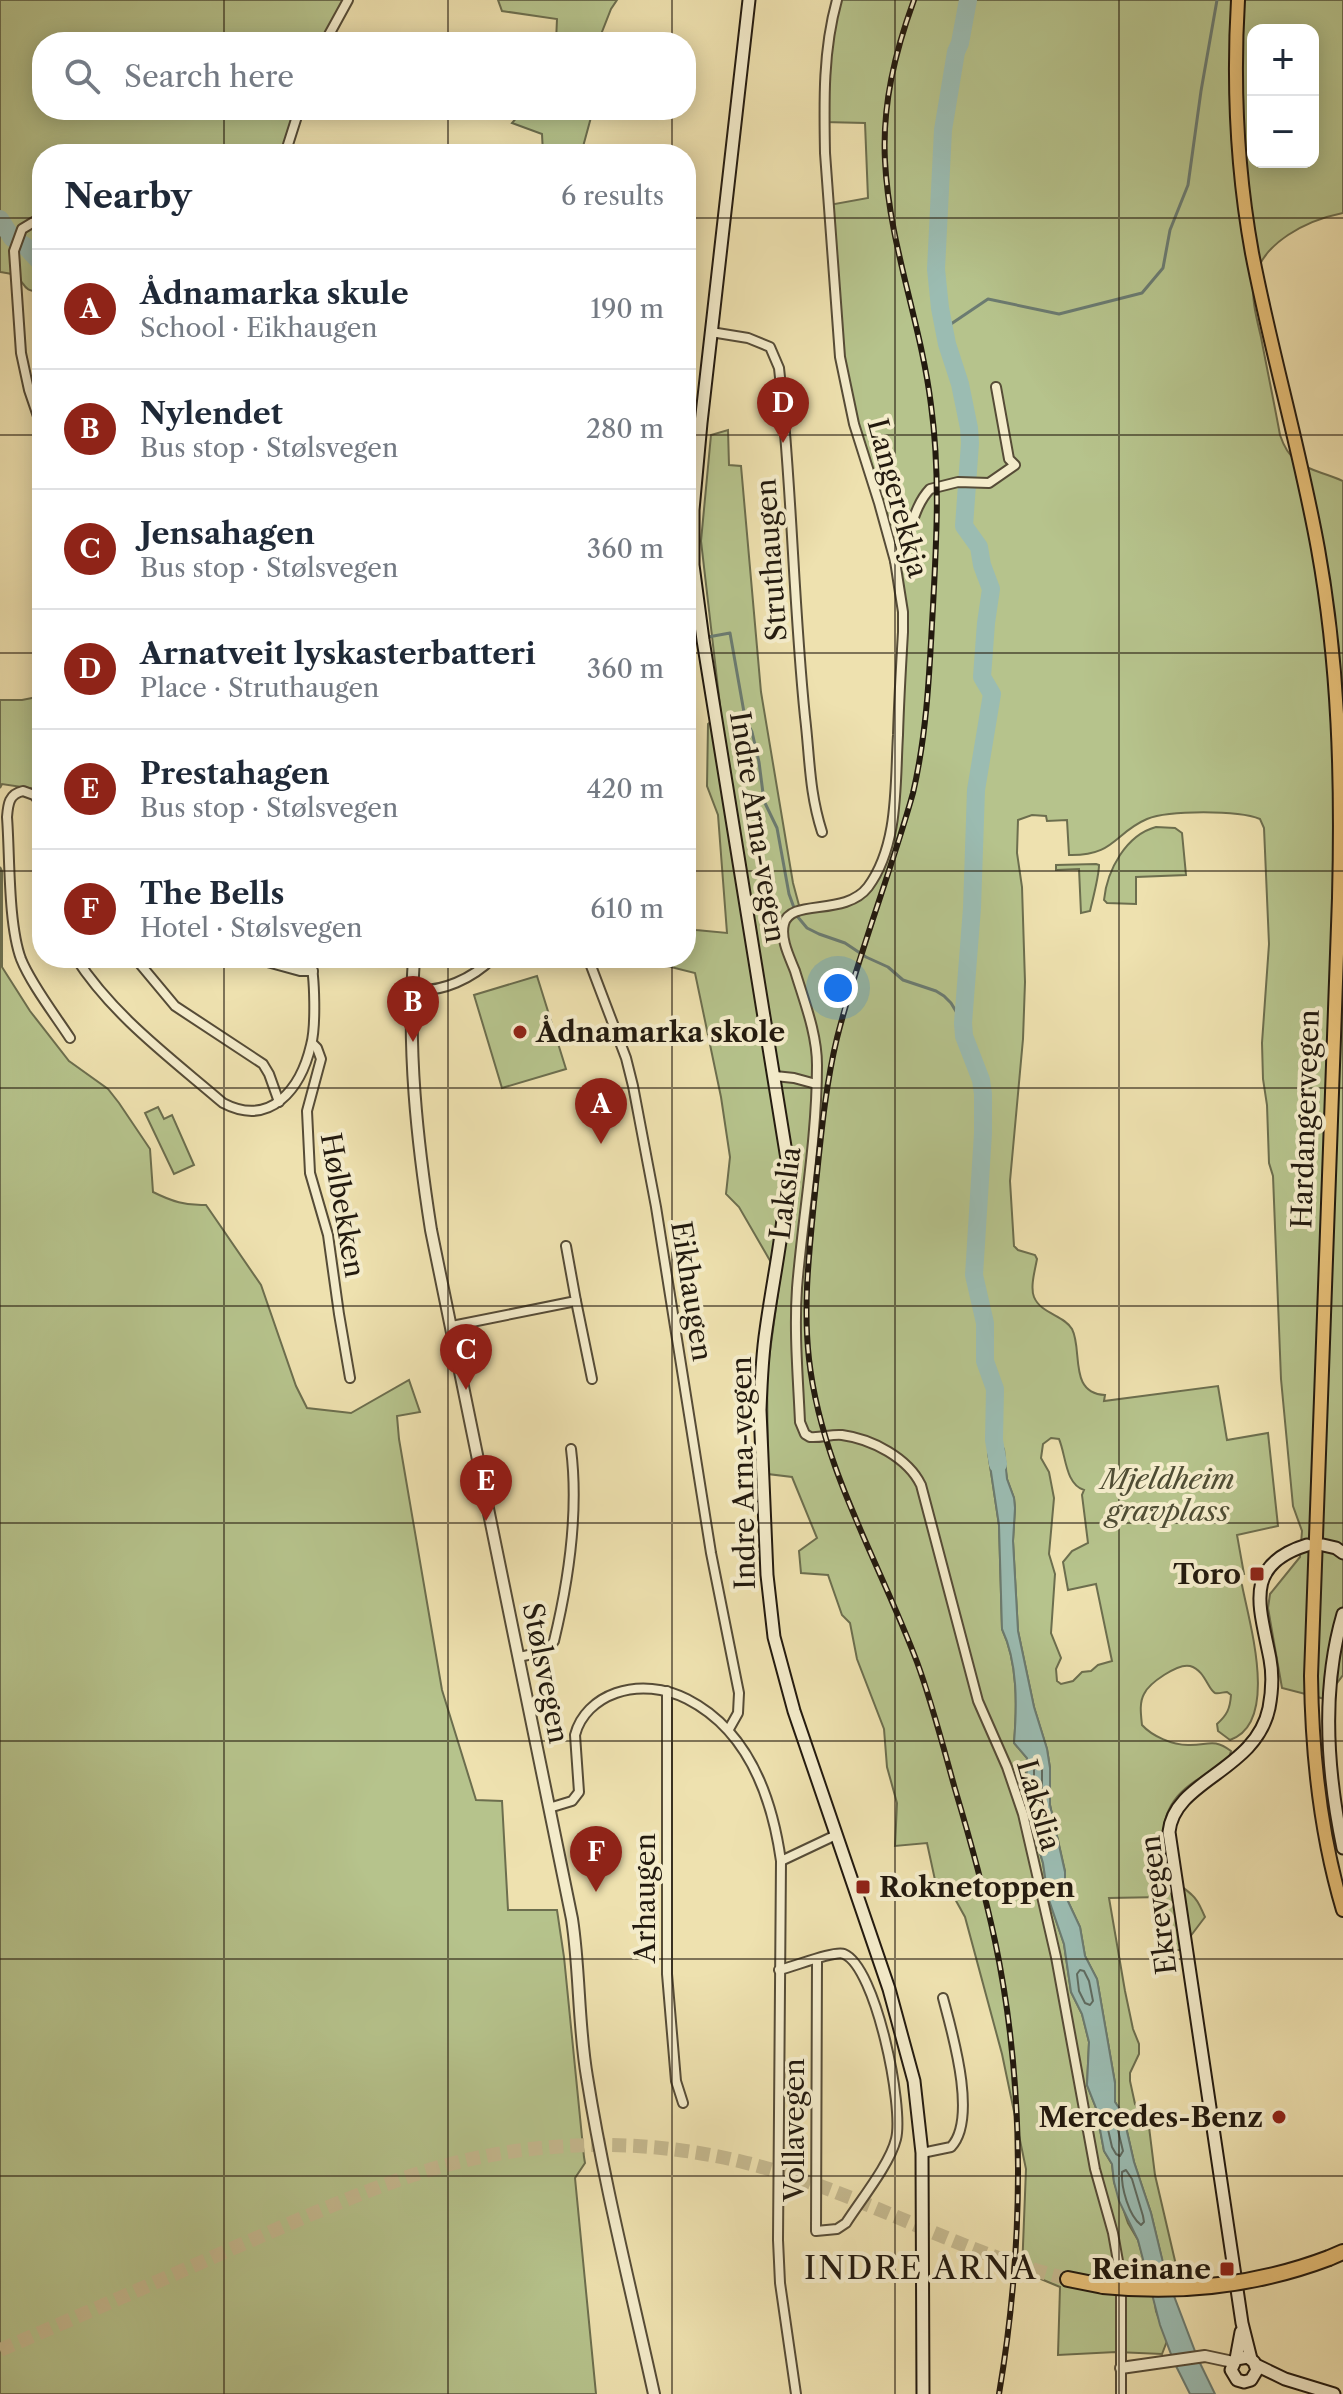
<!DOCTYPE html>
<meta charset="utf-8">
<style>
body{margin:0;font-family:"Libre Caslon Text",serif;background:#f2f2f3;color:#1f2937}
.controls{position:absolute;right:24px;top:24px;display:grid;overflow:hidden;border-radius:16px;box-shadow:0 4px 20px #0003}
.controls button{width:72px;height:72px;display:grid;place-items:center;padding:0;border:0;border-bottom:2px solid #e0e1e3;background:#fff;color:#1f2937;font:40px sans-serif}
.you{position:absolute;left:838px;top:988px;width:28px;height:28px;margin:-20px;border:6px solid #fff;border-radius:50%;background:#1a73e8;box-shadow:0 0 0 12px #1a73e833}
.badge{display:grid;place-items:center;width:52px;height:52px;border-radius:50%;background:#8f2418;color:#fff;font-size:26px;font-weight:700}
.pin{position:absolute;translate:-50% -66px;filter:drop-shadow(0 2px 4px #0008)}
.pin::after{content:'';position:absolute;top:42px;width:28px;height:24px;background:inherit;clip-path:polygon(0 0,100% 0,50% 100%)}
.list{margin:0;padding:0;list-style:none}
h2{display:flex;justify-content:space-between;align-items:center;height:104px;margin:0;padding:0 32px;font-size:34px}
h2 small{font-size:26px;font-weight:400;color:#747a83}
.list li{display:grid;grid-template-columns:52px 1fr auto;gap:24px;align-items:center;box-sizing:border-box;height:120px;padding:0 32px;border-top:2px solid #e0e1e3}
.list b{display:block;font-size:30px;white-space:nowrap}
.list p{margin:0;font-size:26px;white-space:nowrap;color:#747a83}
.list em{font-size:26px;font-style:normal;color:#747a83}
.icon{flex:none;width:44px;height:44px;fill:none;stroke:currentColor;stroke-width:2;stroke-linecap:round;stroke-linejoin:round}
.map{position:relative;flex:none;width:1343px;height:2394px;overflow:hidden}
.search{position:absolute;background:#fff;box-shadow:0 4px 20px #0003;left:32px;top:32px;width:664px;height:88px;display:flex;align-items:center;gap:20px;box-sizing:border-box;padding:0 28px;border-radius:32px;color:#747a83;font-size:30px}
.panel{position:absolute;background:#fff;box-shadow:0 4px 20px #0003;left:32px;top:144px;width:664px;height:824px;border-radius:32px}
.map>svg:first-child{display:block}
.green{fill:#b6c38c;stroke:#6c6e4e;stroke-width:2;fill-rule:evenodd}
.water{fill:#9bbcb2;stroke:#6b7b71;stroke-width:2}
.lines{fill:none;stroke-linecap:round;stroke-linejoin:round}
.shore{stroke:#5f6b60;stroke-width:2}
.stream{stroke:#6b7b71;stroke-width:3}
.river{stroke:#9bbcb2;stroke-width:18}
.trunk-tunnel{stroke:#c5b98f;stroke-width:14;stroke-dasharray:14 7;stroke-linecap:butt}
.minor-casing{stroke:#564c37;stroke-width:12}
.tertiary-casing{stroke:#564c37;stroke-width:14}
.secondary-casing{stroke:#231a0f;stroke-width:15}
.primary-casing{stroke:#231a0f;stroke-width:16}
.trunk-casing{stroke:#231a0f;stroke-width:18}
.minor{stroke:#f4eccb;stroke-width:8}
.tertiary{stroke:#f4eccb;stroke-width:10}
.secondary{stroke:#f4eccb;stroke-width:11}
.primary{stroke:#e7c078;stroke-width:12}
.trunk{stroke:#e7c078;stroke-width:14}
.rail-casing{stroke:#231a0f;stroke-width:6}
.rail{stroke:#f4eccb;stroke-width:3;stroke-dasharray:9;stroke-linecap:butt}
.trunk-bridge-casing{stroke:#231a0f;stroke-width:18;stroke-linecap:butt}
.trunk-bridge{stroke:#e7c078;stroke-width:14}
.grid{fill:none;stroke:#231a0f;stroke-width:2;stroke-opacity:0.55}
.poi-dot{fill:#8f2418;stroke:#f4eccb;stroke-width:3}
.labels{text-anchor:middle;dominant-baseline:central;stroke-width:8;stroke-linejoin:round;paint-order:stroke}
.street-label{font-size:28px;fill:#231a0f;stroke:#f4eccb}
.poi-label{font-size:28px;font-weight:bold;fill:#231a0f;stroke:#f4eccb;text-anchor:end}
.park-label{font-size:28px;font-style:italic;fill:#4f4d34;stroke:#f4eccb}
.quarter-label{font-size:32px;letter-spacing:2px;fill:#231a0f;stroke:#f4eccb}
</style>
<div class="map">
<svg width="1343" height="2394" viewBox="0 0 1343 2394">
<rect width="100%" height="100%" fill="#eee1af"/>
<filter id="stains"><feTurbulence type="fractalNoise" baseFrequency=".0025" numOctaves="4"/><feColorMatrix values="0 0 0 0 .2 0 0 0 0 .09 0 0 0 0 .02 0 0 0 .5 -.17"/></filter>
<radialGradient id="worn" r=".72"><stop offset=".6" stop-color="#630" stop-opacity="0"/><stop offset="1" stop-color="#630" stop-opacity=".3"/></radialGradient>
<g class="green">
<path d="M0 0H348L325 42H42V110H299L285 154H42V292C19 291 28 283 14 275 10 273 5 273 0 272Z"/>
<path d="M498 0H617L611 9 598 42H556L557 19 502 11Z"/>
<path d="M837 0H1343V213C1308 220 1261 242 1254 281 1251 299 1257 320 1261 337 1267 369 1274 402 1280 435 1292 471 1312 467 1343 481V1675L1325 1699 1282 1688 1268 1608 1270 1594 1300 1557 1302 1531 1293 1506 1281 1379 1273 1176 1269 1163 1267 1105 1263 1079 1262 1043 1269 944 1264 828 1260 819C1238 810 1169 810 1147 819 1114 833 1115 856 1069 855L1067 820 1047 821 1046 816 1032 815 1018 820 1017 853 1022 887 1025 982 1023 1039 1010 1181 1014 1246 1018 1250 1035 1255 1037 1259C1035 1270 1030 1287 1034 1297 1041 1314 1064 1315 1072 1329 1083 1350 1068 1393 1105 1395L1104 1401 1218 1386 1227 1440 1268 1433 1278 1526 1237 1535 1244 1574 1233 1576 1242 1585C1249 1622 1280 1723 1230 1740L1218 1731 1217 1724C1227 1715 1230 1709 1231 1695L1227 1692C1223 1692 1219 1694 1215 1693 1208 1690 1205 1670 1190 1666 1178 1663 1149 1683 1144 1694 1139 1703 1141 1715 1142 1725 1152 1736 1172 1745 1188 1745 1207 1746 1213 1737 1231 1751L1228 1761C1192 1783 1161 1795 1163 1844 1164 1854 1164 1865 1169 1874 1175 1883 1185 1888 1192 1895 1199 1901 1201 1909 1205 1917L1180 1950H1172L1163 1897 1109 1898 1125 1991 1133 2029 1139 2044V2054L1130 2073V2081L1135 2104 1145 2118 1149 2127 1155 2175 1179 2278 1176 2281 1164 2268 1151 2213 1134 2162 1123 2114 1115 2102V2083L1097 1979 1085 1956 1080 1927 1065 1895V1871L1050 1805V1768L1047 1749 1034 1707 1018 1631 1013 1541 1015 1508 1014 1498 1007 1479 1002 1444 998 1441 988 1452 999 1525 1002 1629C1018 1663 1017 1706 1014 1743L1027 1758 1025 1782 1029 1816 1043 1863 1048 1897 1064 1944 1071 1992 1082 2014 1089 2042 1087 2085 1096 2108 1104 2151 1112 2164 1114 2182 1128 2223 1138 2240 1154 2297 1156 2311 1167 2341 1162 2354 1116 2352 1058 2355 1060 2287 1022 2271 1026 2169 1002 2054 965 1917 950 1890 935 1880 927 1843 895 1846 897 1803 887 1767 884 1729 857 1659 850 1623 842 1615 828 1575 801 1573 799 1551 817 1538 792 1477 768 1474 767 1373 780 1278 739 1207 726 1194 730 1157 721 1097 695 973 647 961 648 958H686V926L696 930 727 933 718 815 707 786 708 724 721 714 701 541 711 435 728 430 729 465 741 466 761 692 793 883 800 909 860 895 882 861 895 795 900 589 861 448 840 357 829 205 868 198 865 123 824 122 825 75ZM1253 30H1313V162H1253ZM1051 1438 1059 1439C1066 1455 1065 1484 1084 1490L1082 1495 1088 1543 1072 1551 1063 1562 1068 1590 1096 1584 1112 1661 1098 1665 1091 1671 1082 1672 1073 1681 1061 1684 1057 1681 1056 1669 1061 1658 1051 1633 1055 1574 1049 1554 1054 1498 1049 1472 1041 1458 1043 1444Z"/>
<path d="M523 110H593L581 154H543L542 134 512 123Z"/>
<path d="M42 696V790L2 784 0 788V700H22Z"/>
<path d="M1156 827 1175 828 1182 833 1186 875 1136 877V904L1107 903 1104 900C1107 870 1126 835 1156 827Z"/>
<path d="M1096 864 1099 865C1099 876 1093 898 1090 911L1081 913 1079 869 1056 870V865Z"/>
<path d="M0 867 2 871V967L30 1011 69 1061 108 1089 119 1103 150 1149 153 1192C171 1201 186 1206 206 1205L261 1285 296 1386 307 1408 351 1413 409 1380 420 1412 397 1416 399 1439 442 1690 476 1800 502 1801 508 1910H557L564 1957 584 2157 585 2163 575 2178 596 2394H0Z"/>
<path d="M537 976 566 1069 502 1088 474 995Z"/>
<path d="M158 1107 164 1119 172 1115 194 1165 174 1174 145 1113Z"/>
</g>
<path class="water" d="M994 1440 999 1441 1004 1449 1007 1479 1014 1498 1015 1508 1013 1541 1018 1631 1034 1707 1047 1749 1050 1768V1805L1065 1872V1895L1080 1927 1085 1956 1097 1979 1115 2083V2102L1123 2114 1134 2162 1151 2213 1166 2275 1198 2359 1215 2394H1190L1174 2362 1160 2325 1138 2240 1119 2201 1114 2182 1112 2164 1104 2151 1096 2108 1087 2085 1089 2042 1082 2014 1071 1992 1064 1944 1048 1897 1043 1863 1029 1816 1026 1801 1027 1758 1014 1743C1017 1706 1018 1663 1002 1629L999 1525 988 1452 989 1441Z"/>
<g class="lines">
<g class="shore">
<path d="M1036 1764H1041L1042 1768V1801L1038 1805 1034 1800V1767Z"/>
<path d="M1080 1970 1084 1971 1089 1981 1093 2001 1090 2005 1085 2003 1079 1991 1077 1974Z"/>
<path d="M1108 2112 1112 2113 1115 2118 1123 2151 1120 2156 1116 2154 1112 2147 1105 2116Z"/>
<path d="M1126 2170 1132 2179 1143 2216 1144 2222 1141 2225C1129 2216 1121 2188 1122 2172Z"/>
</g>
<g class="stream">
<path d="M945 328 988 299 1059 314 1142 293 1163 268 1170 230 1188 185 1201 91 1217 0"/>
<path d="M686 635H692"/>
<path d="M708 637 730 633 745 718 752 732 759 762 764 801 777 828 789 894 797 916 807 928 819 934 845 943 866 957 888 967 903 980 936 991 944 996 951 1003 963 1023"/>
</g>
<g class="river">
<path d="M968 0 960 43 956 52 943 130 936 269 940 308 947 344 960 384 969 428 970 443 964 526 979 547 982 565 991 589 986 623 982 677 992 694 976 790 972 908 963 1023 964 1036 981 1080 983 1094V1133L974 1275 985 1323V1361L995 1389 994 1440 998 1464"/>
<path d="M0 219 12 238 25 246 42 264"/>
</g>
<path class="trunk-tunnel" d="M0 2350C79 2316 159 2281 238 2246 301 2219 363 2190 429 2170 528 2140 638 2137 739 2161 854 2188 954 2252 1068 2279"/>
<defs>
<g id="minor">
<path d="M837 0C823 50 824 101 825 153L840 357 854 424 879 503 895 561 903 612V632C901 666 899 700 898 735 895 784 899 845 868 887 845 917 790 898 784 924 780 939 790 958 795 971 804 1001 817 1033 817 1065 817 1140 803 1214 797 1288 794 1333 798 1377 800 1422L805 1434 810 1437C821 1438 831 1434 842 1435 872 1439 908 1458 921 1485L978 1701 1007 1767 1023 1814 1056 1957 1095 2169 1113 2233 1121 2278V2394"/>
<path d="M325 42 348 0"/>
<path d="M285 154 299 110"/>
<path d="M42 217 22 229 14 251 21 353 29 390 42 428"/>
<path d="M711 332 748 338 770 347 779 368C792 484 793 601 805 717 810 759 809 791 822 832"/>
<path d="M895 561C911 540 911 509 930 489L958 482 989 483 1015 465 1009 459 996 387"/>
<path d="M42 804 34 795 23 791C9 794 8 804 7 817 10 856 8 924 21 959 31 984 55 1015 70 1038"/>
<path d="M76 958C113 1016 172 1059 223 1103 271 1128 301 1088 311 1045 316 1027 315 976 310 958"/>
<path d="M135 958 175 1006 263 1064 269 1074 279 1102"/>
<path d="M253 958 300 971H313"/>
<path d="M588 958 626 1058 633 1086 656 1207 711 1553 739 1693 738 1713 729 1729"/>
<path d="M412 990C442 993 473 978 493 958"/>
<path d="M312 1043 317 1048 321 1059 307 1111 310 1173 328 1235 339 1314 350 1378"/>
<path d="M775 1076 794 1078 816 1084"/>
<path d="M576 1301 592 1379"/>
<path d="M452 1326 576 1301 566 1246"/>
<path d="M519 1657C532 1654 547 1653 554 1641 569 1579 579 1513 571 1449"/>
<path d="M667 1691V1974L676 2081 683 2103"/>
<path d="M549 1808 572 1801 579 1792 575 1735C580 1715 596 1700 616 1693 639 1685 665 1688 687 1699 748 1730 772 1797 781 1861L836 1835"/>
<path d="M781 1861 778 2240 780 2283 796 2394"/>
<path d="M779 1970C793 1967 835 1950 844 1954 876 1967 904 2107 896 2139 890 2164 860 2201 846 2223L837 2229 816 2231 817 1960"/>
<path d="M922 2153 951 2147C978 2119 952 2032 943 1998"/>
</g>
<g id="tertiary">
<path d="M414 958C407 1048 417 1141 431 1230L572 1919C580 1971 578 2025 587 2077 604 2184 631 2289 654 2394"/>
<path d="M1121 2368 1205 2356 1233 2362"/>
</g>
<g id="secondary">
<path d="M749 0 701 423 693 510V565L703 640 787 1159C787 1218 774 1272 766 1330 762 1356 761 1383 760 1410L767 1575 774 1637 794 1711 889 1989 914 2081 922 2153 923 2394"/>
<path d="M1323 1545 1336 1548 1343 1553"/>
<path d="M1343 1614C1321 1689 1327 1772 1343 1848"/>
<path d="M1236 2359 1248 2357 1254 2362 1257 2370 1251 2380 1244 2382 1237 2380 1231 2370 1236 2359 1241 2332"/>
<path d="M1251 2359 1242 2323 1169 1832C1174 1780 1256 1771 1269 1708 1272 1692 1273 1675 1270 1659 1260 1607 1242 1565 1307 1545"/>
<path d="M1256 2365 1285 2379 1334 2394"/>
</g>
<path id="primary" d="M1238 0C1233 85 1237 170 1252 253 1271 352 1300 449 1318 549 1339 665 1342 781 1339 898L1311 1676C1312 1755 1320 1833 1343 1910"/>
<g id="trunk">
<path d="M1329 2258 1343 2252"/>
<path d="M1068 2279 1103 2286"/>
</g>
</defs>
<use href="#minor" class="minor-casing"/>
<use href="#tertiary" class="tertiary-casing"/>
<use href="#secondary" class="secondary-casing"/>
<use href="#primary" class="primary-casing"/>
<use href="#trunk" class="trunk-casing"/>
<use href="#minor" class="minor"/>
<use href="#tertiary" class="tertiary"/>
<use href="#secondary" class="secondary"/>
<use href="#primary" class="primary"/>
<use href="#trunk" class="trunk"/>
<defs>
<path id="rail" d="M914 0C895 52 882 105 885 161 889 244 921 323 931 405 941 478 936 551 932 624 929 681 926 737 913 793 890 875 858 955 837 1038 824 1092 820 1148 814 1202 809 1254 803 1306 809 1359 821 1467 879 1561 917 1662 932 1703 943 1746 955 1789 970 1839 984 1890 995 1941 1026 2089 1024 2246 999 2394"/>
</defs>
<use href="#rail" class="rail-casing"/>
<use href="#rail" class="rail"/>
<defs>
<path id="trunk-bridge" d="M1103 2286C1181 2294 1255 2286 1329 2258"/>
</defs>
<use href="#trunk-bridge" class="trunk-bridge-casing"/>
<use href="#trunk-bridge" class="trunk-bridge"/>
</g>
<path class="grid" d="M224 0V42M448 0V42M672 0V42M895 0V2394M1119 0V2394M224 110V154M448 110V154M672 110V154M0 218H42M686 218H1343M0 435H42M686 435H1343M0 653H42M686 653H1343M0 871H42M686 871H1343M224 958V2394M448 958V2394M672 958V2394M0 1088H1343M0 1306H1343M0 1523H1343M0 1741H1343M0 1959H1343M0 2176H1343"/>
<g class="poi-dot">
<circle cx="520" cy="1032" r="8"/>
<rect x="1249" y="1566" width="16" height="16" rx="4"/>
<rect x="855" y="1879" width="16" height="16" rx="4"/>
<circle cx="1279" cy="2117" r="8"/>
<rect x="1219" y="2261" width="16" height="16" rx="4"/>
</g>
<g class="labels">
<g class="street-label">
<text transform="translate(898 498) rotate(75)">Langerekkja</text>
<text transform="translate(771 560) rotate(-94)">Struthaugen</text>
<text transform="translate(758 827) rotate(81)">Indre Arna-vegen</text>
<text transform="translate(1305 1119) rotate(-88)">Hardangervegen</text>
<text transform="translate(785 1193) rotate(-83)">Lakslia</text>
<text transform="translate(343 1205) rotate(80)">Hølbekken</text>
<text transform="translate(692 1291) rotate(81)">Eikhaugen</text>
<text transform="translate(743 1473) rotate(-91)">Indre Arna-vegen</text>
<text transform="translate(546 1673) rotate(79)">Stølsvegen</text>
<text transform="translate(1039 1805) rotate(74)">Lakslia</text>
<text transform="translate(645 1898) rotate(-90)">Arhaugen</text>
<text transform="translate(1158 1905) rotate(-97)">Ekrevegen</text>
<text transform="translate(794 2130) rotate(-90)">Vollavegen</text>
</g>
<g class="poi-label">
<text x="536" y="1032" text-anchor="start">Ådnamarka skole</text>
<text x="1241" y="1574">Toro</text>
<text x="879" y="1887" text-anchor="start">Roknetoppen</text>
<text x="1263" y="2117">Mercedes-Benz</text>
<text x="1211" y="2269">Reinane</text>
</g>
<g class="park-label">
<text x="1168" y="1479">Mjeldheim<tspan x="1168" dy="32">gravplass</tspan></text>
</g>
<g class="quarter-label">
<text x="921" y="2267">INDRE ARNA</text>
</g>
</g>
<rect width="100%" height="100%" filter="url(#stains)"/>
<rect width="100%" height="100%" fill="url(#worn)"/>
</svg>
<div class="controls">
<button>+</button>
<button>−</button>
</div>
<div class="you"></div>
<div class="pin badge" style="left:601px;top:1144px">A</div>
<div class="pin badge" style="left:413px;top:1042px">B</div>
<div class="pin badge" style="left:466px;top:1390px">C</div>
<div class="pin badge" style="left:783px;top:443px">D</div>
<div class="pin badge" style="left:486px;top:1521px">E</div>
<div class="pin badge" style="left:596px;top:1892px">F</div>
<div class="search"><svg class="icon" aria-label="search" viewBox="0 0 24 24"><circle cx="10" cy="10" r="6"/><path d="M15 15l6 6"/></svg>Search here</div>
<section class="panel">
<h2>Nearby<small>6 results</small></h2>
<ul class="list">
<li><span class="badge">A</span><div><b>Ådnamarka skule</b><p>School · Eikhaugen</p></div><em>190 m</em></li>
<li><span class="badge">B</span><div><b>Nylendet</b><p>Bus stop · Stølsvegen</p></div><em>280 m</em></li>
<li><span class="badge">C</span><div><b>Jensahagen</b><p>Bus stop · Stølsvegen</p></div><em>360 m</em></li>
<li><span class="badge">D</span><div><b>Arnatveit lyskasterbatteri</b><p>Place · Struthaugen</p></div><em>360 m</em></li>
<li><span class="badge">E</span><div><b>Prestahagen</b><p>Bus stop · Stølsvegen</p></div><em>420 m</em></li>
<li><span class="badge">F</span><div><b>The Bells</b><p>Hotel · Stølsvegen</p></div><em>610 m</em></li>
</ul>
</section>
</div>
